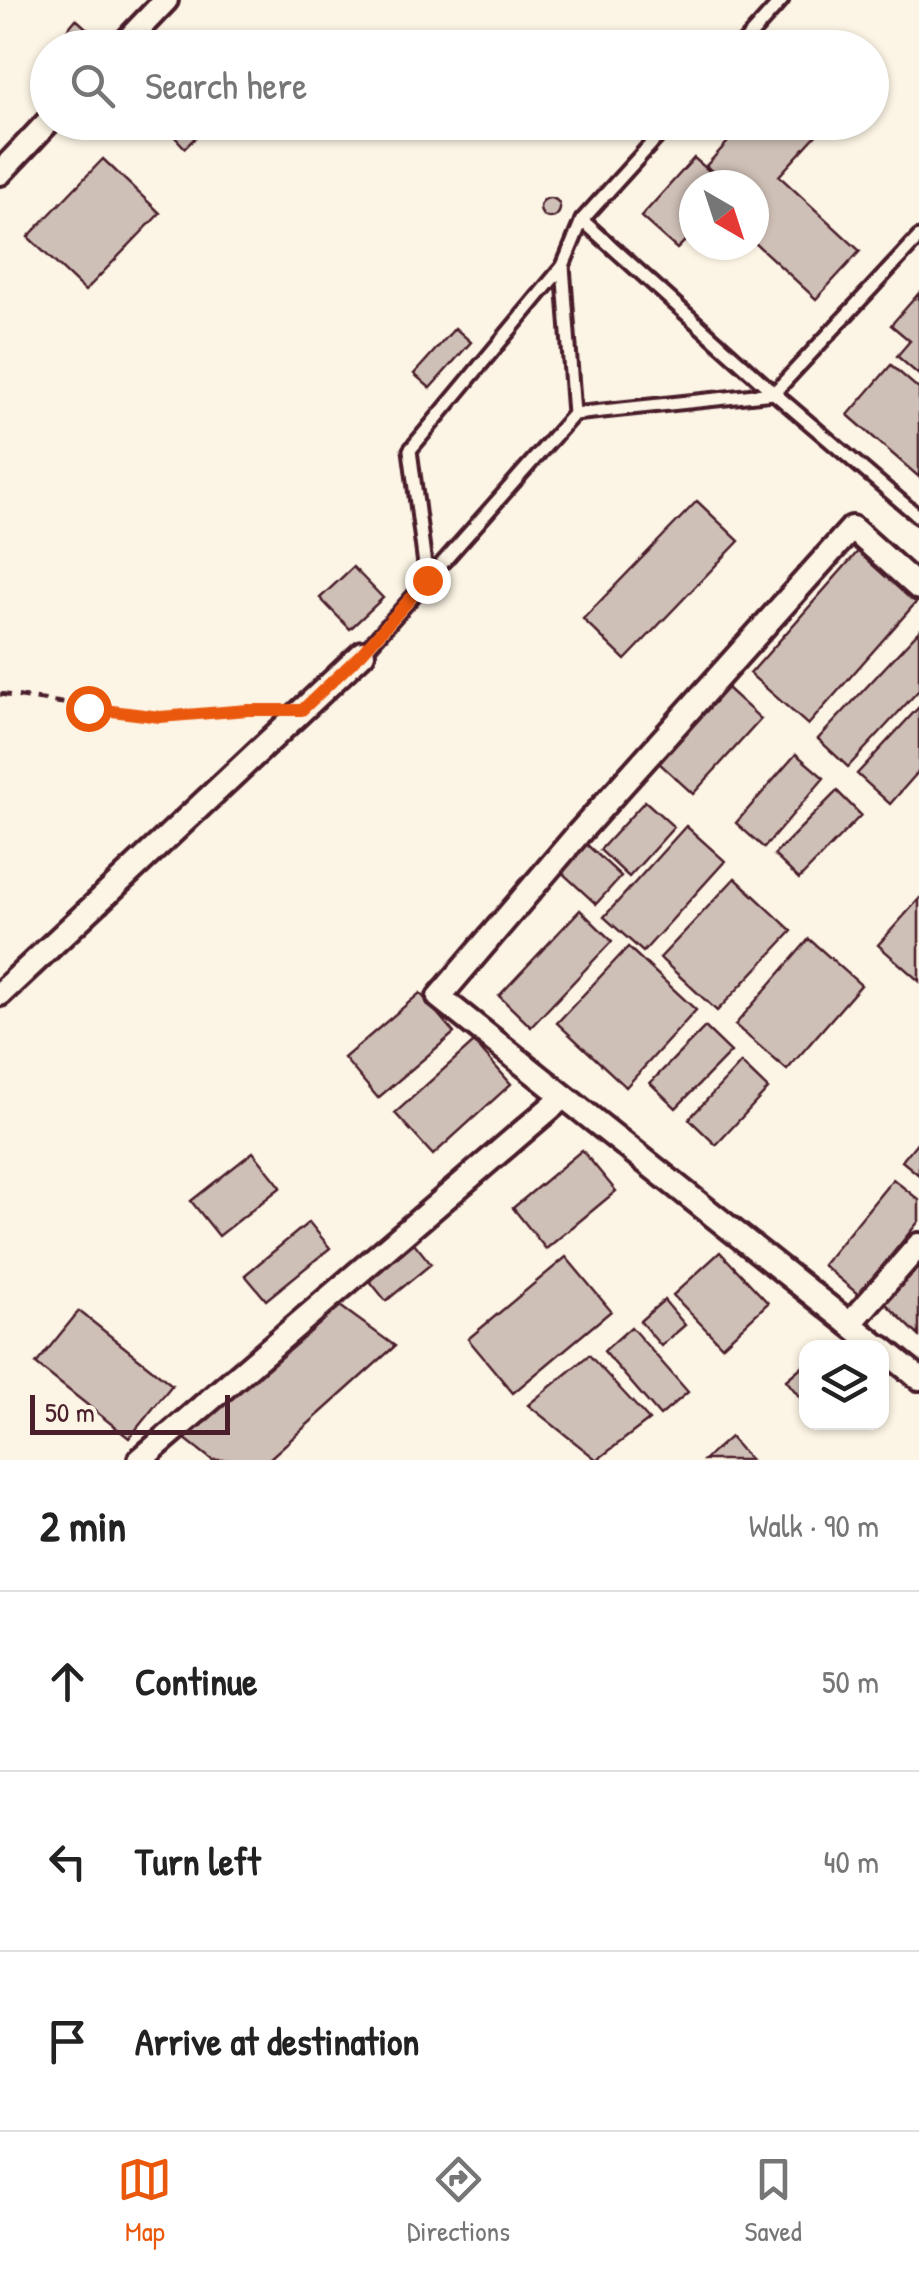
<!DOCTYPE html>
<meta charset="utf-8">
<style>
body{margin:0;font-family:"Patrick Hand",sans-serif;background:#f6f6f6;color:#222}
.controls{position:absolute;right:30px;bottom:30px;display:grid;overflow:hidden;border-radius:20px;box-shadow:0 2px 8px #0004}
.controls button{width:90px;height:90px;display:grid;place-items:center;padding:0;border:0;border-bottom:2px solid #e0e0e0;background:#fff;color:#222;font:50px sans-serif}
.compass{position:absolute;left:679px;top:170px;width:90px;height:90px;border-radius:50%;background:#fff;box-shadow:0 2px 8px #0004;rotate:141deg}
.scale{position:absolute;left:30px;bottom:25px;width:200px;box-sizing:border-box;padding-left:10px;border:5px solid #4a1f2b;border-top:0;font-size:28px;line-height:35px;white-space:nowrap;color:#4a1f2b;-webkit-text-stroke:8px #fcf5e5;paint-order:stroke}
.stop{position:absolute;width:30px;height:30px;margin:-22px;border:8px solid #ea580c;border-radius:50%;background:#fff}
.stop.end{background:#ea580c;border-color:#fff;box-shadow:0 2px 10px #0008}
.list{margin:0;padding:0;list-style:none}
h2{display:flex;justify-content:space-between;align-items:center;height:130px;margin:0;padding:0 40px;font-size:42px}
h2 small{font-size:32px;font-weight:400;color:#767676}
.list li{display:grid;grid-template-columns:65px 1fr auto;gap:30px;align-items:center;box-sizing:border-box;height:180px;padding:0 40px;border-top:2px solid #e0e0e0}
.list b{display:block;font-size:38px;white-space:nowrap}
.list em{font-size:32px;font-style:normal;color:#767676}
.icon{flex:none;width:55px;height:55px;fill:none;stroke:currentColor;stroke-width:2;stroke-linecap:round;stroke-linejoin:round}
.map{position:relative;flex:none;width:919px;height:1460px;overflow:hidden}
.search{position:absolute;background:#fff;box-shadow:0 2px 8px #0004;left:30px;right:30px;top:30px;height:110px;display:flex;align-items:center;gap:25px;box-sizing:border-box;padding:0 35px;border-radius:55px;color:#767676;font-size:38px}
.sheet{height:670px;background:#fff}
nav{display:flex;justify-content:space-around;align-items:center;box-sizing:border-box;height:140px;border-top:2px solid #e0e0e0;background:#fff;font-size:28px;color:#767676}
nav a{display:grid;justify-items:center;gap:5px}
nav .on{color:#ea580c}
.map>svg:first-child{display:block}
.building{fill:#cfc0b7;stroke:#4a1f2b;stroke-width:2.5}
.lines{fill:none;stroke-linecap:round;stroke-linejoin:round}
.lane-casing{stroke:#4a1f2b;stroke-width:19}
.street-casing{stroke:#4a1f2b;stroke-width:30}
.path{stroke:#4a1f2b;stroke-width:5;stroke-dasharray:10 8;stroke-linecap:butt}
.lane{stroke:#fcf5e5;stroke-width:11}
.street{stroke:#fcf5e5;stroke-width:22}
.route{stroke:#ea580c;stroke-width:12}
</style>
<div class="map">
<svg width="919" height="1460" viewBox="0 0 919 1460">
<rect width="100%" height="100%" fill="#fcf5e5"/>
<filter id="ink" filterUnits="userSpaceOnUse"><feTurbulence type="fractalNoise" baseFrequency=".01" numOctaves="2"/><feDisplacementMap in="SourceGraphic" scale="20" xChannelSelector="R" yChannelSelector="G"/><feConvolveMatrix kernelMatrix="1 2 1 2 8 2 1 2 1" color-interpolation-filters="sRGB"/></filter>
<g filter="url(#ink)">
<g class="building">
<path d="M76 19 95 36 85 48H52Z"/>
<path d="M161 122H196L203 130 185 148Z"/>
<path d="M746 122H828L779 176 860 251 816 299 754 242V185H727L706 166Z"/>
<path d="M694 158 726 185H694V232L677 249 641 217Z"/>
<path d="M103 159 160 213 85 291 28 237Z"/>
<circle cx="550" cy="208" r="10"/>
<path d="M919 293V375L897 356 910 341 891 325Z"/>
<path d="M455 328 471 342 430 388 414 374Z"/>
<path d="M891 365 919 389V477L848 415Z"/>
<path d="M697 501 739 541 625 660 583 619Z"/>
<path d="M861 548 919 599 808 725 750 674Z"/>
<path d="M353 567 383 598 350 629 320 598Z"/>
<path d="M919 631V690L848 767 818 739Z"/>
<path d="M727 688 761 719 693 794 659 763Z"/>
<path d="M919 707V771L890 804 857 774Z"/>
<path d="M796 754 824 778 764 848 736 823Z"/>
<path d="M837 791 861 815 799 879 774 855Z"/>
<path d="M645 801 674 827 629 877 600 850Z"/>
<path d="M686 826 725 861 643 952 604 917Z"/>
<path d="M584 842 621 876 596 904 559 870Z"/>
<path d="M735 878 792 931 717 1011 660 958Z"/>
<path d="M919 899V981L878 945Z"/>
<path d="M580 910 612 941 531 1027 499 996Z"/>
<path d="M809 939 861 985 787 1070 735 1025Z"/>
<path d="M628 947 696 1010 626 1087 557 1023Z"/>
<path d="M420 993 454 1033 378 1098 344 1058Z"/>
<path d="M705 1027 731 1052 676 1108 650 1083Z"/>
<path d="M474 1042 511 1084 433 1155 395 1113Z"/>
<path d="M741 1063 768 1089 716 1145 689 1119Z"/>
<path d="M919 1140V1175L902 1161Z"/>
<path d="M582 1150 616 1191 546 1249 513 1208Z"/>
<path d="M253 1152 281 1187 219 1236 191 1201Z"/>
<path d="M893 1179 919 1200V1221L859 1295 823 1265Z"/>
<path d="M309 1222 330 1248 266 1300 245 1275Z"/>
<path d="M414 1243 431 1264 386 1301 369 1280Z"/>
<path d="M720 1252 768 1303 722 1346 673 1295Z"/>
<path d="M566 1257 611 1311 513 1393 468 1339Z"/>
<path d="M919 1267V1336L885 1303Z"/>
<path d="M664 1300 685 1325 661 1346 640 1321Z"/>
<path d="M340 1306 395 1346 268 1460H212L184 1438Z"/>
<path d="M79 1311 172 1385 129 1438 36 1364Z"/>
<path d="M631 1327 688 1392 660 1416 604 1351Z"/>
<path d="M589 1355 649 1420 597 1460 528 1405Z"/>
<path d="M806 1363V1405L786 1380Z"/>
<path d="M730 1437 750 1460H704Z"/>
</g>
<g class="lines">
<defs>
<g id="lane">
<path d="M739 48 782 0"/>
<path d="M582 220 774 393 919 517"/>
<path d="M574 414 563 266 582 220 671 122"/>
<path d="M427 580 410 450 563 266"/>
<path d="M363 653 574 414 774 393 919 237"/>
</g>
<g id="street">
<path d="M120 48 166 0"/>
<path d="M0 173 48 122"/>
<path d="M0 994 363 653"/>
<path d="M850 1324 919 1245"/>
<path d="M880 1348 439 997 578 834 852 528 919 588"/>
<path d="M882 1348 919 1378"/>
<path d="M140 1460 563 1097"/>
</g>
</defs>
<use href="#lane" class="lane-casing"/>
<use href="#street" class="street-casing"/>
<path class="path" d="M0 694 160 717 265 710"/>
<use href="#lane" class="lane"/>
<use href="#street" class="street"/>
</g>
</g>
<g class="lines" filter="url(#ink)">
<path class="route" d="M88 708 160 717 248 710H302L362 653 427 580"/>
</g>
</svg>
<div class="controls">
<button><svg class="icon" aria-label="layers" viewBox="0 0 24 24"><path d="M12 4l9 5-9 5-9-5zM3 14l9 5 9-5"/></svg></button>
</div>
<svg class="compass" viewBox="-18 -18 36 36"><path d="M0-13l5 13h-10z" fill="#e53935"/><path d="M0 13l5-13h-10z" fill="#767676"/></svg>
<div class="scale">50 m</div>
<div class="stop" style="left:88px;top:708px"></div>
<div class="stop end" style="left:427px;top:580px"></div>
<div class="search"><svg class="icon" aria-label="search" viewBox="0 0 24 24"><circle cx="10" cy="10" r="6"/><path d="M15 15l6 6"/></svg>Search here</div>
</div>
<section class="sheet">
<h2>2 min<small>Walk · 90 m</small></h2>
<ul class="list">
<li><svg class="icon" aria-label="ahead" viewBox="0 0 24 24"><path d="M12 20V5M6 11l6-6 6 6"/></svg><div><b>Continue</b></div><em>50 m</em></li>
<li><svg class="icon" aria-label="left" viewBox="0 0 24 24"><path d="M17 20v-9H6M10 6l-5 5 5 5"/></svg><div><b>Turn left</b></div><em>40 m</em></li>
<li><svg class="icon" aria-label="arrive" viewBox="0 0 24 24"><path d="M6 21V4h12l-3 4 3 4H6"/></svg><div><b>Arrive at destination</b></div></li>
</ul>
</section>
<nav>
<a class="on"><svg class="icon" aria-label="map" viewBox="0 0 24 24"><path d="M3 6l6-2 6 2 6-2v14l-6 2-6-2-6 2zM9 4v14M15 6v14"/></svg>Map</a>
<a><svg class="icon" aria-label="directions" viewBox="0 0 24 24"><path d="M12 3l9 9-9 9-9-9zM9 14v-3h6M13 9l2 2-2 2"/></svg>Directions</a>
<a><svg class="icon" aria-label="saved" viewBox="0 0 24 24"><path d="M7 4h10v16l-5-4-5 4z"/></svg>Saved</a>
</nav>
